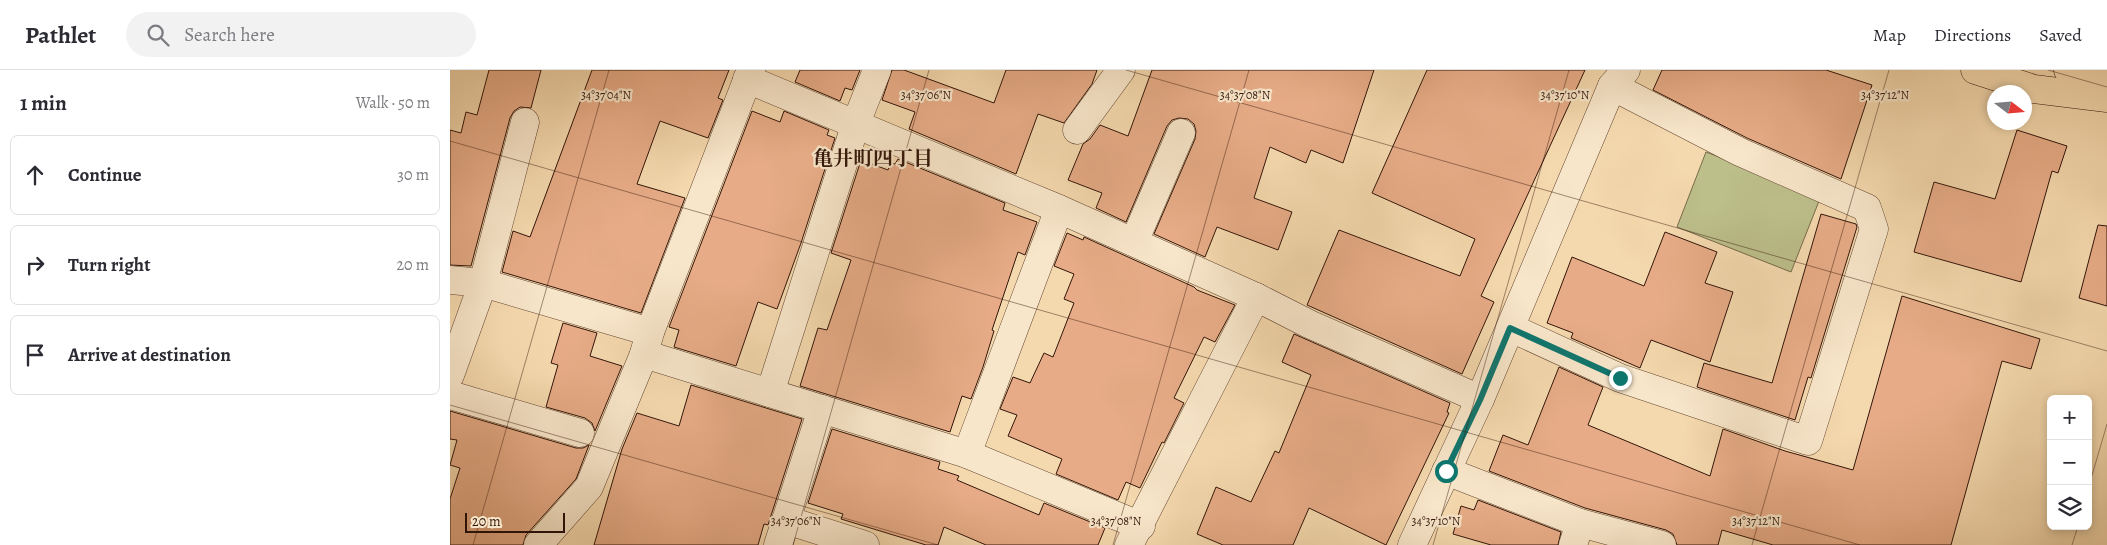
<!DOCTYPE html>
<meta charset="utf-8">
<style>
body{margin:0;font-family:Alegreya,"Noto Serif JP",serif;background:#f2f2f3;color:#2b2b33}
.controls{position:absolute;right:15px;bottom:15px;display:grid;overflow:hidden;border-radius:8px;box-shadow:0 2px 8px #0003}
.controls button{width:45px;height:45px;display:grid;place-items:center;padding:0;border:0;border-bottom:1px solid #e1e1e2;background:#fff;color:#2b2b33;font:25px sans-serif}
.compass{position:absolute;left:1537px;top:15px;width:45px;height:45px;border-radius:50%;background:#fff;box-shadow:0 2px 8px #0003;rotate:106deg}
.scale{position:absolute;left:15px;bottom:12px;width:100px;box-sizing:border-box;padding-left:5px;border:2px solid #321509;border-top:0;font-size:14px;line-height:18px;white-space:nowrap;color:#321509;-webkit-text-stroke:4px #f8e6ca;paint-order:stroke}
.stop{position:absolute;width:15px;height:15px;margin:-11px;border:4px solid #0f766e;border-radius:50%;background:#fff}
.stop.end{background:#0f766e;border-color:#fff;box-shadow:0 1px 5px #0008}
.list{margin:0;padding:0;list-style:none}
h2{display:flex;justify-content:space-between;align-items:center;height:65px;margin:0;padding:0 20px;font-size:21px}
h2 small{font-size:16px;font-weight:400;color:#7c7c81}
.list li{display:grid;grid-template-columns:32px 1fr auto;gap:15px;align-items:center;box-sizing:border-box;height:80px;margin:0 10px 10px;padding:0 10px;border:1px solid #e1e1e2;border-radius:8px}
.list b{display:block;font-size:19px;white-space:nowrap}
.list em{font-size:16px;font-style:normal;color:#7c7c81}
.icon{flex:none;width:28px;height:28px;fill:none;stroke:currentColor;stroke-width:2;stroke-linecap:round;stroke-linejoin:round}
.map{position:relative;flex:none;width:1657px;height:475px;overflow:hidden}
header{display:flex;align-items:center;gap:30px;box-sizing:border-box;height:70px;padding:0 25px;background:#fff;border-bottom:1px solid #e1e1e2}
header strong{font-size:24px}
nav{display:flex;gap:28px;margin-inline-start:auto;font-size:18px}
.search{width:350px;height:45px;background:#f2f2f3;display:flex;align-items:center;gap:12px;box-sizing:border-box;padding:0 18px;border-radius:28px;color:#7c7c81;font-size:19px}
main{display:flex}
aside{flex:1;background:#fff}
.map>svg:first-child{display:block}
.green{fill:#bcbf8a;stroke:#776a4a}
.building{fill:#e7ac87;stroke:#321509}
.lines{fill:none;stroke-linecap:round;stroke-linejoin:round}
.minor-casing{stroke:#634632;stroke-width:29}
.major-casing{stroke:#321509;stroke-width:29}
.minor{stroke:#f8e6ca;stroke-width:28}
.major{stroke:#f5d9ae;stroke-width:28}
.route{stroke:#0f766e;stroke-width:6}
.ticks{fill:none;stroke:#321509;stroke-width:1;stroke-opacity:0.45}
.labels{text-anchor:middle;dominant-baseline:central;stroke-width:4.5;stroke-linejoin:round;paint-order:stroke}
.neighbourhood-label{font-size:20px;font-weight:bold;fill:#321509;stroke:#f8e6ca}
.ticks-label{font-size:12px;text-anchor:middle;fill:#321509;stroke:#f8e6ca;stroke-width:4.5;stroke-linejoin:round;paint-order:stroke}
</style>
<header>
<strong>Pathlet</strong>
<div class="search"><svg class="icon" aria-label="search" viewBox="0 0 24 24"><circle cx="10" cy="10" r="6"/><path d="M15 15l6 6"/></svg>Search here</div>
<nav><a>Map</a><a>Directions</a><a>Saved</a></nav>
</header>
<main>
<aside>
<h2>1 min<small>Walk · 50 m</small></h2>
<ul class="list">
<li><svg class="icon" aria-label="ahead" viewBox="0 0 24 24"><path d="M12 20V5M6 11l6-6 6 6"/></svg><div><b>Continue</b></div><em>30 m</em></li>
<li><svg class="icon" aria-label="right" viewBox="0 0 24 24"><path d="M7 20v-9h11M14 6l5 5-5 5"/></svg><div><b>Turn right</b></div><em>20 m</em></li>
<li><svg class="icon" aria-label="arrive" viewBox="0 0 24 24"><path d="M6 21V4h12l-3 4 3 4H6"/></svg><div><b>Arrive at destination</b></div></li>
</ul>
</aside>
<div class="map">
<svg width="1657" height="475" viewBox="0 0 1657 475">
<rect width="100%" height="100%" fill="#f5d9ae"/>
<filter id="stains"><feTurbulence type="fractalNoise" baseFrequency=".004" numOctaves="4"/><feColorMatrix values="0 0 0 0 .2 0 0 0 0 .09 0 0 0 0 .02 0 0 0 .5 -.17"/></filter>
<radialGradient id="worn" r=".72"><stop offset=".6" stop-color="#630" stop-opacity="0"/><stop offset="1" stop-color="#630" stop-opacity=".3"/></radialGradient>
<path class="green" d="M1256 82 1371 126 1341 202 1227 157Z"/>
<g class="building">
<path d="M39 0H91L81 38 70 37 64 41 60 48 21 196 0 195V60L11 63 16 42 27 45Z"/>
<path d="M142 0H279L268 28 273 30 258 68 210 51 187 114 235 128 191 243 52 202 63 161 80 167Z"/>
<path d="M350 0H410L402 20 395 18 390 31 345 12Z"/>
<path d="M442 0H454L544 33 556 0H647L642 14 614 53 588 44 566 104 459 59 465 42 432 30Z"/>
<path d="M702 0H924L893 93 861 80 856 93 820 77 804 128 842 142 828 180 767 157 755 187 704 164 745 69 746 61 744 54 738 49 729 48 722 50 717 56 676 152 646 138 652 123 618 110 633 74 640 69 650 55 678 66Z"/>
<path d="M977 0H1135L1031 226 1044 232 1012 304 857 235 889 160 1010 206 1025 169 922 123Z"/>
<path d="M1212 0H1376L1422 15 1391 109 1297 68 1203 20Z"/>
<path d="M302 41 330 52 334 41 379 60 377 65 385 68 351 173 327 239 308 232 286 296 224 277 229 260 219 257Z"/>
<path d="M1567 60 1617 76 1608 103 1602 101 1571 212 1464 182 1484 112 1545 129Z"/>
<path d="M448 89 555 133 553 140 587 152 575 185 568 182 542 260 544 261 533 297 521 329 512 326 500 362 350 316 368 258 377 260 401 190 381 183 411 90 438 100 441 93 445 94Z"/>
<path d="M1371 144 1406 154 1407 157 1361 308 1358 307 1345 350 1247 317 1254 293 1322 313Z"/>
<path d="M1648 155 1657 156V236L1629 228Z"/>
<path d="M1215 162 1267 182 1255 213 1283 222 1260 292 1201 270 1190 298 1121 268 1123 263 1097 253 1122 187 1194 216Z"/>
<path d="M617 163 633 170 634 167 744 217 747 220 785 235 765 272 754 267 724 328 734 333 714 373 712 372 690 418 676 412 668 430 606 404 612 389 558 366 567 345 550 339 563 307 580 313 594 283 603 287 624 233 614 229 624 204 604 196Z"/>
<path d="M1452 226 1590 269 1581 299 1552 291 1501 475H1323L1272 460 1268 475H1227L1223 464 1216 460 1135 438 1039 401 1053 365 1078 375 1109 297 1153 317 1138 355 1260 406 1273 359 1335 381 1403 400Z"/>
<path d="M113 253 147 263 140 286 172 296 145 361 142 353 135 348 96 337 108 295 101 293Z"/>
<path d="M844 264 1000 333 997 342 999 343 936 475 859 438 843 475H773L747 464 766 417 801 432 825 381 829 383 861 305 832 292Z"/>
<path d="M241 315 352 349 318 455 314 454 308 475H144L172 379 187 343 229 356Z"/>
<path d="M0 341 126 378H133L139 375 126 409 76 465 73 475H0V429L10 398 0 395 7 370 0 369Z"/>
<path d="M382 359 490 392 488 399 509 406 507 410 589 445 594 433 655 458 648 475H536L494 457 488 475H476L391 449 393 444 358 433Z"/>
<path d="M1028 430 1111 462 1108 475H1041L1003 464 1011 436 1024 440Z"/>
</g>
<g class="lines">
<defs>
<g id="minor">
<path d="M297 9 609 139 806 227 859 254 1030 329"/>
<path d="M627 60 671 0"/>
<path d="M684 172 731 63"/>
<path d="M0 210 33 213 200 262"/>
<path d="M1061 258 1170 308 1358 371 1424 159 1417 138 1290 82 1162 16"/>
<path d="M194 284 517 384 691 456"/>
<path d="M0 305 33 213 75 52"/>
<path d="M320 323 406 53 427 0"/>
<path d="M0 325 130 363"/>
<path d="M517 384 609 139"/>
<path d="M996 401 1130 453 1212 475"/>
<path d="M336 450 415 475"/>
<path d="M88 475 139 417 194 284 200 262 301 0"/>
<path d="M328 475 372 339"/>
<path d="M679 475 806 227"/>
<path d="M962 475 1030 329 1162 16 1176 0"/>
<path d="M1123 475 1130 453"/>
</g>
<g id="major">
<path d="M1525 0 1584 19 1657 28"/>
<path d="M1618 0 1657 14"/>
</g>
</defs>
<use href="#minor" class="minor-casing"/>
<use href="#major" class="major-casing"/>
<use href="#minor" class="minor"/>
<use href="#major" class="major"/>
</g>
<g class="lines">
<path class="route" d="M996 401 1030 330 1060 258 1170 308"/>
</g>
<path class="ticks" d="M676 0 1657 281M1598 0 1657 17M0 71 1410 475M0 335 488 475M1638 419 1657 354M23 475 159 0M343 475 479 0M663 475 799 0M983 475 1119 0M1302 475 1439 0M1622 475 1628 456"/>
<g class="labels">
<g class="neighbourhood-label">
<text x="423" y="88">亀井町四丁目</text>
</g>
</g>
<g class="ticks-label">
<text x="156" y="29">34°37'04"N</text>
<text x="476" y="29">34°37'06"N</text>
<text x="795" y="29">34°37'08"N</text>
<text x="1115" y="29">34°37'10"N</text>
<text x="1435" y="29">34°37'12"N</text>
<text x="346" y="455">34°37'06"N</text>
<text x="986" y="455">34°37'10"N</text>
<text x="1306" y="455">34°37'12"N</text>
<text x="666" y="455">34°37'08"N</text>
</g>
<rect width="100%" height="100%" filter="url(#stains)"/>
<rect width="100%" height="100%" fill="url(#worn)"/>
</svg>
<div class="controls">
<button>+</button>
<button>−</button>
<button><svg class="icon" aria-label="layers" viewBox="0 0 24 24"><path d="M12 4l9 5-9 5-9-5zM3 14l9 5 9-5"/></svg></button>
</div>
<svg class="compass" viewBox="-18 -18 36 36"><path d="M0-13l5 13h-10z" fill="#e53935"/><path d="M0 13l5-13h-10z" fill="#7c7c81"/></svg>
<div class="scale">20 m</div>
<div class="stop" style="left:996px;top:401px"></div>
<div class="stop end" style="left:1170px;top:308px"></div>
</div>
</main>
